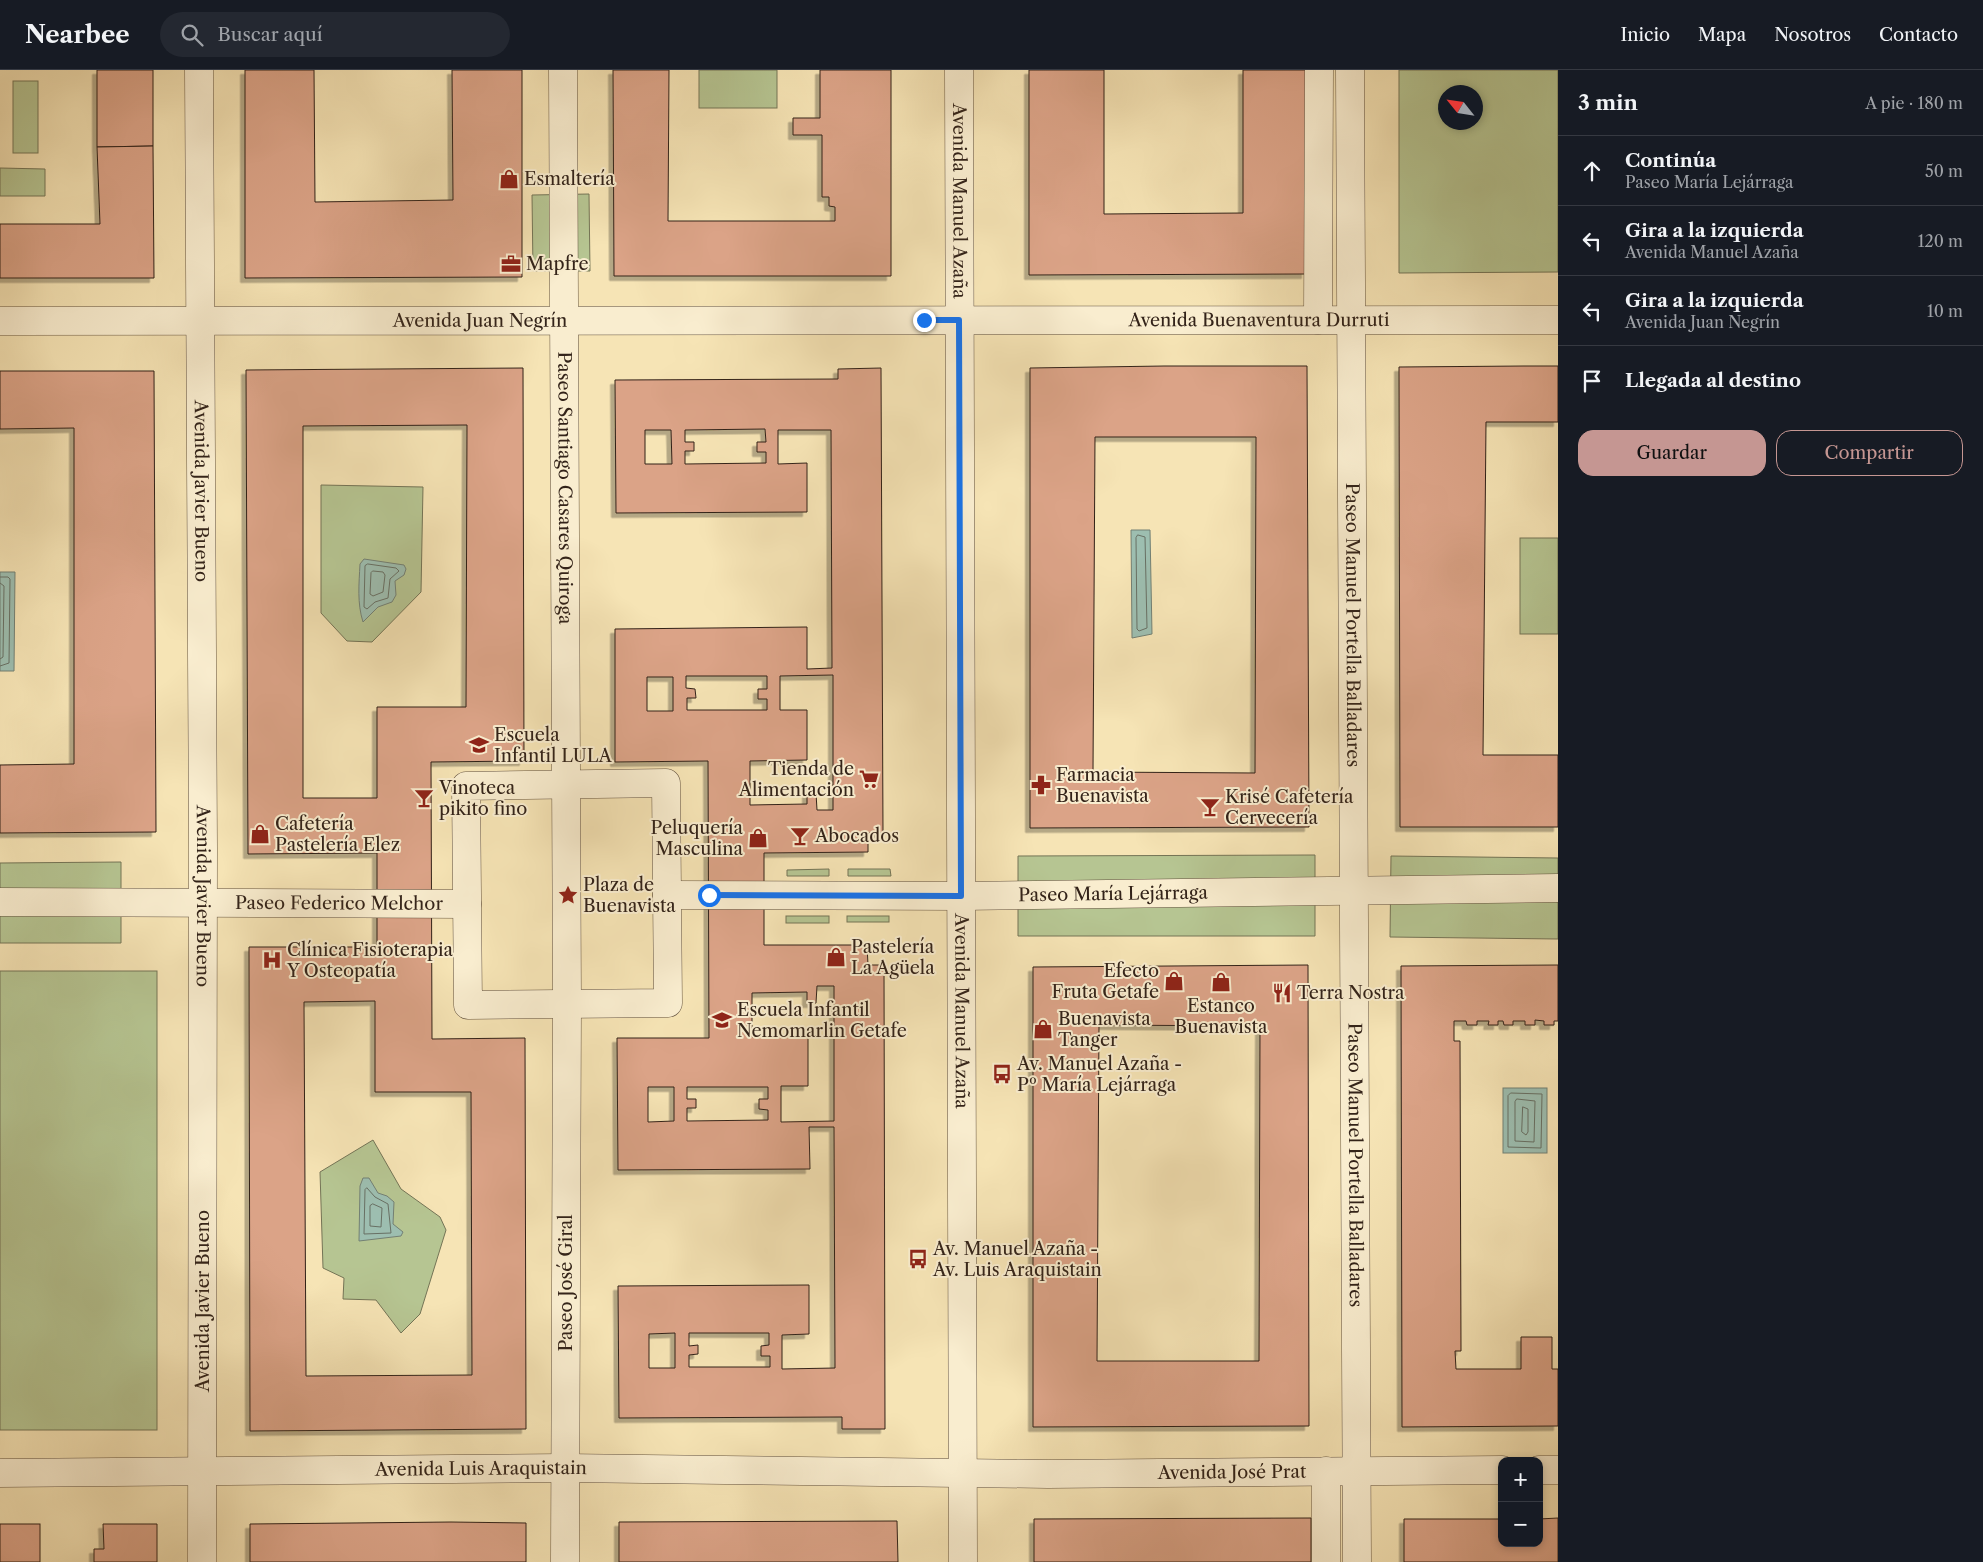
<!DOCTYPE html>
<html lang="es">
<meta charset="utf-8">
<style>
body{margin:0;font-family:"Libre Caslon Text",serif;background:#242831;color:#f1f3f6}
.controls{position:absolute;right:15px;bottom:15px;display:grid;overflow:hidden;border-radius:10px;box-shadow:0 2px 8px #0003}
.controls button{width:45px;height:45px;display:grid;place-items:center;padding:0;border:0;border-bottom:1px solid #363941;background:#171b24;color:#f1f3f6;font:25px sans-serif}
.compass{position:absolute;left:1438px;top:15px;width:45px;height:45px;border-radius:50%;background:#171b24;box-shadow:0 2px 8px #0003;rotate:300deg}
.stop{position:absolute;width:15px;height:15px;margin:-11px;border:4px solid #1a73e8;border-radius:50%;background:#fff}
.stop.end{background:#1a73e8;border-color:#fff;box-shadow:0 1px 5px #0008}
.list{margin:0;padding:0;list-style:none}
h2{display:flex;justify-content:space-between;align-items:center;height:65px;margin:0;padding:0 20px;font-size:21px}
h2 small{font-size:16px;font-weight:400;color:#9ea1a6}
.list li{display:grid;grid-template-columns:32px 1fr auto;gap:15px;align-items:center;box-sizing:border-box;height:70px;padding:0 20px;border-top:1px solid #363941}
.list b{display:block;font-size:19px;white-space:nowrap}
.list p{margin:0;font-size:16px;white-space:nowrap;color:#9ea1a6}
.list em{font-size:16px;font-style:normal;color:#9ea1a6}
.actions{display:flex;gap:10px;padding:15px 20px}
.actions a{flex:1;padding:11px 0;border:1px solid #c59692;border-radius:15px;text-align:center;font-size:18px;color:#c59692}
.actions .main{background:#c59692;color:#111}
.icon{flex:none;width:28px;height:28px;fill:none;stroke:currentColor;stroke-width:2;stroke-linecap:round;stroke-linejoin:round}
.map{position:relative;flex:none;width:1558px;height:1492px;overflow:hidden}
header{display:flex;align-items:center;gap:30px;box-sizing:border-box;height:70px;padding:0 25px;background:#171b24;border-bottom:1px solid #363941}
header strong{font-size:24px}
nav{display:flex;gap:28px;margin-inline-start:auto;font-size:18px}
.search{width:350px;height:45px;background:#242831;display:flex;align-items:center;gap:12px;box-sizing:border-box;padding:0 18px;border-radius:28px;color:#9ea1a6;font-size:19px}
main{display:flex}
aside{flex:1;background:#171b24}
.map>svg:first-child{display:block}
.green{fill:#b6c592;stroke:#747456;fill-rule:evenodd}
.water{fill:#9dbeb0;stroke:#738074}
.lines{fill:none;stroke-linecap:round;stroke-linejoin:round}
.shore{stroke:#687064;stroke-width:1}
.building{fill:#dba387;stroke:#332319;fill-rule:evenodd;filter:url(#shadow)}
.minor-casing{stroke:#645340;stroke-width:29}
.minor{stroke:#f9edcf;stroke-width:28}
.route{stroke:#1a73e8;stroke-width:6}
.labels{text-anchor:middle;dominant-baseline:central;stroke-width:4;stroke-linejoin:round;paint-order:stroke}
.poi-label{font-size:18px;fill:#332319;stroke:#f9edcf;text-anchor:start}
.street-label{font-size:18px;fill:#332319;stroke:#f9edcf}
</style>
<header>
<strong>Nearbee</strong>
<div class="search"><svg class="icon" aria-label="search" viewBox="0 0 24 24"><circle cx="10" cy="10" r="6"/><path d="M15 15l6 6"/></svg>Buscar aquí</div>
<nav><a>Inicio</a><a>Mapa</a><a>Nosotros</a><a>Contacto</a></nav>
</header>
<main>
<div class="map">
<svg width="1558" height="1492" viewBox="0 0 1558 1492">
<defs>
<filter id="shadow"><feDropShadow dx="-4.5" dy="4.5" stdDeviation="0" flood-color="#0004"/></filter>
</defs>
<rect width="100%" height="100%" fill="#f6e4b5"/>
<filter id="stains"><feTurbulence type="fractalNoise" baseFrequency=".004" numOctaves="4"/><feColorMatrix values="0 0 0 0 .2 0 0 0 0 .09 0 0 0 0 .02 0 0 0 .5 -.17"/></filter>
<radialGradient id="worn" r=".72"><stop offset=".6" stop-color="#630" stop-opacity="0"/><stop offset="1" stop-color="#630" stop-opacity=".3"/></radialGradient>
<g class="green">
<rect x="699" y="0" width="78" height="38"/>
<path d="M1399 0H1558V202L1399 203ZM1446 22H1476V52H1446Z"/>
<rect x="13" y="11" width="25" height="72"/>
<path d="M0 98 45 99V126H0Z"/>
<path d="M589 124 590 201H533L532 125Z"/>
<path d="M321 415 423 417 421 522 372 572 347 571 321 543Z"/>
<rect x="1520" y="468" width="38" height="96"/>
<path d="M1315 785V866H1018V786Z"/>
<path d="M1391 786 1558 788V869L1390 867Z"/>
<path d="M121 792V873H0V793Z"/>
<path d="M829 799V806H787V800Z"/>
<path d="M848 799H890L891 806H848Z"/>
<rect x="786" y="846" width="43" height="7"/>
<rect x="847" y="846" width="42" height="6"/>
<rect x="0" y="901" width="157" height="459"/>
<path d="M373 1070 401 1119 440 1147 446 1160 420 1244 401 1263 376 1230 343 1229 344 1208 323 1198 320 1102Z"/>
</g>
<g class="water">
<path d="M1131 460H1150L1152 564 1132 568Z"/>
<path d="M364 489 404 495 406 499 404 505 395 511 396 525 392 532 378 537 363 552C357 533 359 514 360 494Z"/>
<path d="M0 502H15L14 601H0Z"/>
<rect x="1503" y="1018" width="44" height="65"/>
<path d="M363 1108H369L378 1123 387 1126 394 1132 393 1154 403 1162 401 1166 359 1171 360 1116Z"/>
</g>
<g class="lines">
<g class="shore">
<path d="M1138 465 1145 467 1147 558 1139 561 1137 559 1136 468Z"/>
<path d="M368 494 396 498 399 501 390 509 388 528 375 532 367 539 364 537 365 496Z"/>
<path d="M373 501 383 502 385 505 383 522 373 526 370 524 371 503Z"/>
<path d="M0 507H8L10 509 9 593 0 596"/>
<path d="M0 513 4 516 3 587 0 589"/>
<path d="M1511 1023 1542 1024 1541 1078 1508 1077V1026Z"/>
<path d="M1517 1029 1535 1031 1534 1072 1515 1071V1032Z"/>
<path d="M1523 1037 1528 1039V1062L1526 1065 1522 1062Z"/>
<path d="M367 1118 375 1127 388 1134 391 1163 364 1164 365 1120Z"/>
<path d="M373 1134 382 1138 381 1157 370 1156V1136Z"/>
</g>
</g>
<g class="building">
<path d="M97 0H153V76L97 77Z"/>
<path d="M245 0H314L315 132 453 130 452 0H522V207L245 208Z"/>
<path d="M613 0H669L668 151H835V137L829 136V127H822V65H793V48H820V0H891V206H614Z"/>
<path d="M1029 0H1104V144L1243 143V0H1306V204L1029 205Z"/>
<path d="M153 76 154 208H0V154H100L97 77Z"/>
<path d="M1164 296H1307L1309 757 1030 758V298ZM1095 367H1256L1255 703 1093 702Z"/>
<path d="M1523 296H1558V352H1486L1483 685H1558V757H1400L1399 297Z"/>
<path d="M523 298 524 691 431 692 432 969 525 968 526 1359 250 1361 249 877H377V783L248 784 246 300ZM467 355 466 637H377V728H303V356ZM375 931V1022H471L472 1305 306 1306 304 932Z"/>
<path d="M881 298 883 763H868V782L764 783V875H867L868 895H884L885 1359H842V1347L619 1348 618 1216 809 1215V1264L782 1265V1299L835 1298 834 1057H809L810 1099 618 1100 617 968H709L708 691 615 692V559L807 557V599L832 598 831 360H778V394L807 393V442L616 443 615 310 838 309V299ZM765 359 766 372H757V382H766V393L685 394V381H694V372H685V360ZM645 360H671L672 394H645ZM833 605V740H817L816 723H807V734L750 735V691L807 690V640H780V606ZM686 606H767V619H758V629H767V640H687V628H696L695 619 686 618ZM647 607H673V641H647ZM817 916H834V1051L781 1052V1016H808V967H752V923L807 922V933H816ZM648 1017H674V1051L648 1052ZM687 1017H768V1029H759V1039L768 1040V1050L687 1051V1038H696V1029H687ZM675 1263V1298H649V1264ZM689 1263H769V1275L761 1276V1286H770V1297H689V1285L698 1284V1275L689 1276Z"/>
<path d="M0 301H154L156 762 0 763V695L74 694V358L0 359Z"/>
<path d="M1308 895 1309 1356 1033 1357V897ZM1099 955 1260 956 1259 1291H1097Z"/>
<path d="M1558 895V951H1554V955H1544V951L1535 950V955H1525V951H1513V955H1504L1503 951H1498V955H1488L1489 951H1477V955H1467L1466 951H1454V971H1460L1461 1281H1455L1456 1299H1521V1267H1552V1299H1558V1356L1402 1357 1401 896Z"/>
<path d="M1311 1448V1492H1034V1449Z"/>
<path d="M1558 1448V1492H1404V1449H1502V1473H1539V1449Z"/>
<path d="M897 1451 898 1492H619V1452Z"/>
<path d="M451 1452 526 1453V1492H250V1454Z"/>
<rect x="0" y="1454" width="40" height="38"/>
<path d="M103 1454H157V1492H94V1479H104Z"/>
</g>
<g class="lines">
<defs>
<g id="minor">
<path id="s1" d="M199 0 203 778 202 1492"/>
<path id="s2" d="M563 0 567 934 565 1492"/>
<path id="s3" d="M959 0 963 1492"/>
<path id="s4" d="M1350 0 1357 1492"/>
<path d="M1318 250 1319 0"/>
<path id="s5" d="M0 251 1558 250"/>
<path d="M666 713 668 933 468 935 466 716Z"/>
<path id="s6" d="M667 825 961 826 1558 818"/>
<path id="s7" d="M0 832 467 834"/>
<path d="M1539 1400H1558"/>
<path d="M1326 1401V1492"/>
<path id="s8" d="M0 1403 565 1398 1048 1404 1502 1400"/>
</g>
</defs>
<use href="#minor" class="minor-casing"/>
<use href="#minor" class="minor"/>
</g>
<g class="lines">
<path class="route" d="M709 825 961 826 959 250H924"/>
</g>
<defs>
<symbol id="shop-bare" viewBox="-9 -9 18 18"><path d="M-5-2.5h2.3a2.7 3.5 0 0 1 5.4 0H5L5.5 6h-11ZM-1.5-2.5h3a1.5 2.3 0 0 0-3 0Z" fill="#8f2418" stroke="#f9edcf" stroke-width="2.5" paint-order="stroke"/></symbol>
<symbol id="office-bare" viewBox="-9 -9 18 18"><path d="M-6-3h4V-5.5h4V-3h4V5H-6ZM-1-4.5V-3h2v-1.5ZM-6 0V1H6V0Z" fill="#8f2418" stroke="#f9edcf" stroke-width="2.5" paint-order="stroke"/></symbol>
<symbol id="school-bare" viewBox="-9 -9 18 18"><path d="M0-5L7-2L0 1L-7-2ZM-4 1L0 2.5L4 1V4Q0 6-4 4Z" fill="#8f2418" stroke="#f9edcf" stroke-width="2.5" paint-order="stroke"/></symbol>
<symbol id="supermarket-bare" viewBox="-9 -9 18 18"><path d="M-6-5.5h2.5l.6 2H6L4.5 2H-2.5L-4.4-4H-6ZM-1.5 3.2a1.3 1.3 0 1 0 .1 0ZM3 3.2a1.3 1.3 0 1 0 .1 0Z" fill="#8f2418" stroke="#f9edcf" stroke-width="2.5" paint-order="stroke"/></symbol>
<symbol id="pharmacy-bare" viewBox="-9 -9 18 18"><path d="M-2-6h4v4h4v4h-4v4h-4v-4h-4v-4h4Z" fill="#8f2418" stroke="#f9edcf" stroke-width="2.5" paint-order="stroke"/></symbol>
<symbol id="bar-bare" viewBox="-9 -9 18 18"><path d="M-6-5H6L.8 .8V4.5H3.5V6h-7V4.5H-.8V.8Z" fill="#8f2418" stroke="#f9edcf" stroke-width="2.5" paint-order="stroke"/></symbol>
<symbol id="sight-bare" viewBox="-9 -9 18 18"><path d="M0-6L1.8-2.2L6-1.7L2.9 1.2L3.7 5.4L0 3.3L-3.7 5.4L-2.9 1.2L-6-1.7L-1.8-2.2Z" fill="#8f2418" stroke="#f9edcf" stroke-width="2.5" paint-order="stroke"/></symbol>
<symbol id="hospital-bare" viewBox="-9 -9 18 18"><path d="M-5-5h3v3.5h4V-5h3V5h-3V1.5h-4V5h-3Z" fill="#8f2418" stroke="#f9edcf" stroke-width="2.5" paint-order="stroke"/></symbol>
<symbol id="restaurant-bare" viewBox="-9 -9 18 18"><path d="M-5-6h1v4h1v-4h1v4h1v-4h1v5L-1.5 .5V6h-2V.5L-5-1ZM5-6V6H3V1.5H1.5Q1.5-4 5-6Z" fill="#8f2418" stroke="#f9edcf" stroke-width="2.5" paint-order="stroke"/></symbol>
<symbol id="bus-bare" viewBox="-9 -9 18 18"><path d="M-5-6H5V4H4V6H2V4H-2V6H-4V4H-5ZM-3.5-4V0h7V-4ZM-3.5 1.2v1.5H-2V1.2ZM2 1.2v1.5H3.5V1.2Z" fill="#8f2418" stroke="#f9edcf" stroke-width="2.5" paint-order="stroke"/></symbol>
</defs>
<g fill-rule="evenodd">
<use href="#shop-bare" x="495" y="95" width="28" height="28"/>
<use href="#office-bare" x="497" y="180" width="28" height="28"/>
<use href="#school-bare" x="465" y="661" width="28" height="28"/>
<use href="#supermarket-bare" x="855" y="695" width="28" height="28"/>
<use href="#pharmacy-bare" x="1027" y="701" width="28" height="28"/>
<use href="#bar-bare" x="410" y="714" width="28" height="28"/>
<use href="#bar-bare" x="1196" y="723" width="28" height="28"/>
<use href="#shop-bare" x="246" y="750" width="28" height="28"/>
<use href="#bar-bare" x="786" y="752" width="28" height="28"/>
<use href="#shop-bare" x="744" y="754" width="28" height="28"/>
<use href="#sight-bare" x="554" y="811" width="28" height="28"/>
<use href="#shop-bare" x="822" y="873" width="28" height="28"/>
<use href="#hospital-bare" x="258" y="876" width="28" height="28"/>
<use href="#shop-bare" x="1160" y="897" width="28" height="28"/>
<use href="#shop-bare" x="1207" y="898" width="28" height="28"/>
<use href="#restaurant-bare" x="1268" y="909" width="28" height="28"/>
<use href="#school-bare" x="708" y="936" width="28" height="28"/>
<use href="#shop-bare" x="1029" y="945" width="28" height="28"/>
<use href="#bus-bare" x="988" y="990" width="28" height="28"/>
<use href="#bus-bare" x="904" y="1175" width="28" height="28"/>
</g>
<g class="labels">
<g class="poi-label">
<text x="524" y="109">Esmaltería</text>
<text x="526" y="194">Mapfre</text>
<text x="494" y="665">Escuela<tspan x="494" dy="21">Infantil LULA</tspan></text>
<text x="854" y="699" text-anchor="end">Tienda de<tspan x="854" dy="21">Alimentación</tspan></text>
<text x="1056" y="705">Farmacia<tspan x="1056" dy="21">Buenavista</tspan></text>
<text x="439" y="718">Vinoteca<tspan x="439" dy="21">pikito fino</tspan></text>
<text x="1225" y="727">Krisé Cafetería<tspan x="1225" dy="21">Cervecería</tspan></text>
<text x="275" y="754">Cafetería<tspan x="275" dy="21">Pastelería Elez</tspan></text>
<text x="743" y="758" text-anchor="end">Peluquería<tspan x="743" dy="21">Masculina</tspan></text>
<text x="815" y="766">Abocados</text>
<text x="583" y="815">Plaza de<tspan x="583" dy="21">Buenavista</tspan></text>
<text x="851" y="877">Pastelería<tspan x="851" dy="21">La Agüela</tspan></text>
<text x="287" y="880">Clínica Fisioterapia<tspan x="287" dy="21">Y Osteopatía</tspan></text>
<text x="1159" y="901" text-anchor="end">Efecto<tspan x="1159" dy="21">Fruta Getafe</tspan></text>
<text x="1297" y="923">Terra Nostra</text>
<text x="1221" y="936" text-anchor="middle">Estanco<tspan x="1221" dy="21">Buenavista</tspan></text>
<text x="737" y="940">Escuela Infantil<tspan x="737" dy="21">Nemomarlin Getafe</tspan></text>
<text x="1058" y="949">Buenavista<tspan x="1058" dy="21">Tanger</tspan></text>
<text x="1017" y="994">Av. Manuel Azaña -<tspan x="1017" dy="21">Pº María Lejárraga</tspan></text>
<text x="933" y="1179">Av. Manuel Azaña -<tspan x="933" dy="21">Av. Luis Araquistain</tspan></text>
</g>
<g class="street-label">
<text stroke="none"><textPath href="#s3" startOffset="131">Avenida Manuel Azaña</textPath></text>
<text stroke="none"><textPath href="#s5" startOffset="1259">Avenida Buenaventura Durruti</textPath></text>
<text stroke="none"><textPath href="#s5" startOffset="480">Avenida Juan Negrín</textPath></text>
<text stroke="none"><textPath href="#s2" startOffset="418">Paseo Santiago Casares Quiroga</textPath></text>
<text stroke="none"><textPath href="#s1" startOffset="421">Avenida Javier Bueno</textPath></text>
<text stroke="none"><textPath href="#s4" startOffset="555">Paseo Manuel Portella Balladares</textPath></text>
<text stroke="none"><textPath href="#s6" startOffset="446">Paseo María Lejárraga</textPath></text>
<text stroke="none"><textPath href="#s1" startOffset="826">Avenida Javier Bueno</textPath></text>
<text stroke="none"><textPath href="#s7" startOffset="339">Paseo Federico Melchor</textPath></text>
<text stroke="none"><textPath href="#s3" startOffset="941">Avenida Manuel Azaña</textPath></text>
<text stroke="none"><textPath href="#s4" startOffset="1095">Paseo Manuel Portella Balladares</textPath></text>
<text transform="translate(566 1213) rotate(-90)">Paseo José Giral</text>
<text transform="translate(203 1231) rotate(-90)">Avenida Javier Bueno</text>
<text stroke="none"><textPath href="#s8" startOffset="481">Avenida Luis Araquistain</textPath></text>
<text stroke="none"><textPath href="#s8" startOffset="1232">Avenida José Prat</textPath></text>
</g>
</g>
<rect width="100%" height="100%" filter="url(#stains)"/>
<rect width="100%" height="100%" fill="url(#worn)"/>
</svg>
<div class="controls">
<button>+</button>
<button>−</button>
</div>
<svg class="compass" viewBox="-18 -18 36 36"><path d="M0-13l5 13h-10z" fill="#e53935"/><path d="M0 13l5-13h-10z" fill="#9ea1a6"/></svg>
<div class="stop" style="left:709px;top:825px"></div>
<div class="stop end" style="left:924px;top:250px"></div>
</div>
<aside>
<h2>3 min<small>A pie · 180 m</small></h2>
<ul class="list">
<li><svg class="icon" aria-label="ahead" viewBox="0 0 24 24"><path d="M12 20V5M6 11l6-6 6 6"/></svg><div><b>Continúa</b><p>Paseo María Lejárraga</p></div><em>50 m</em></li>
<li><svg class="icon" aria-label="left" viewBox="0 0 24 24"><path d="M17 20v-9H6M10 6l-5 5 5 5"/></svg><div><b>Gira a la izquierda</b><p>Avenida Manuel Azaña</p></div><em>120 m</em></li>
<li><svg class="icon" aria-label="left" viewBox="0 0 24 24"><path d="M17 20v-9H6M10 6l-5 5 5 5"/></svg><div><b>Gira a la izquierda</b><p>Avenida Juan Negrín</p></div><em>10 m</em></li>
<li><svg class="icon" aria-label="arrive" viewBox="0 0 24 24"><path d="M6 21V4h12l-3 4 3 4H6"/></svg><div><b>Llegada al destino</b></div></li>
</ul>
<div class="actions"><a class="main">Guardar</a><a>Compartir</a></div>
</aside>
</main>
